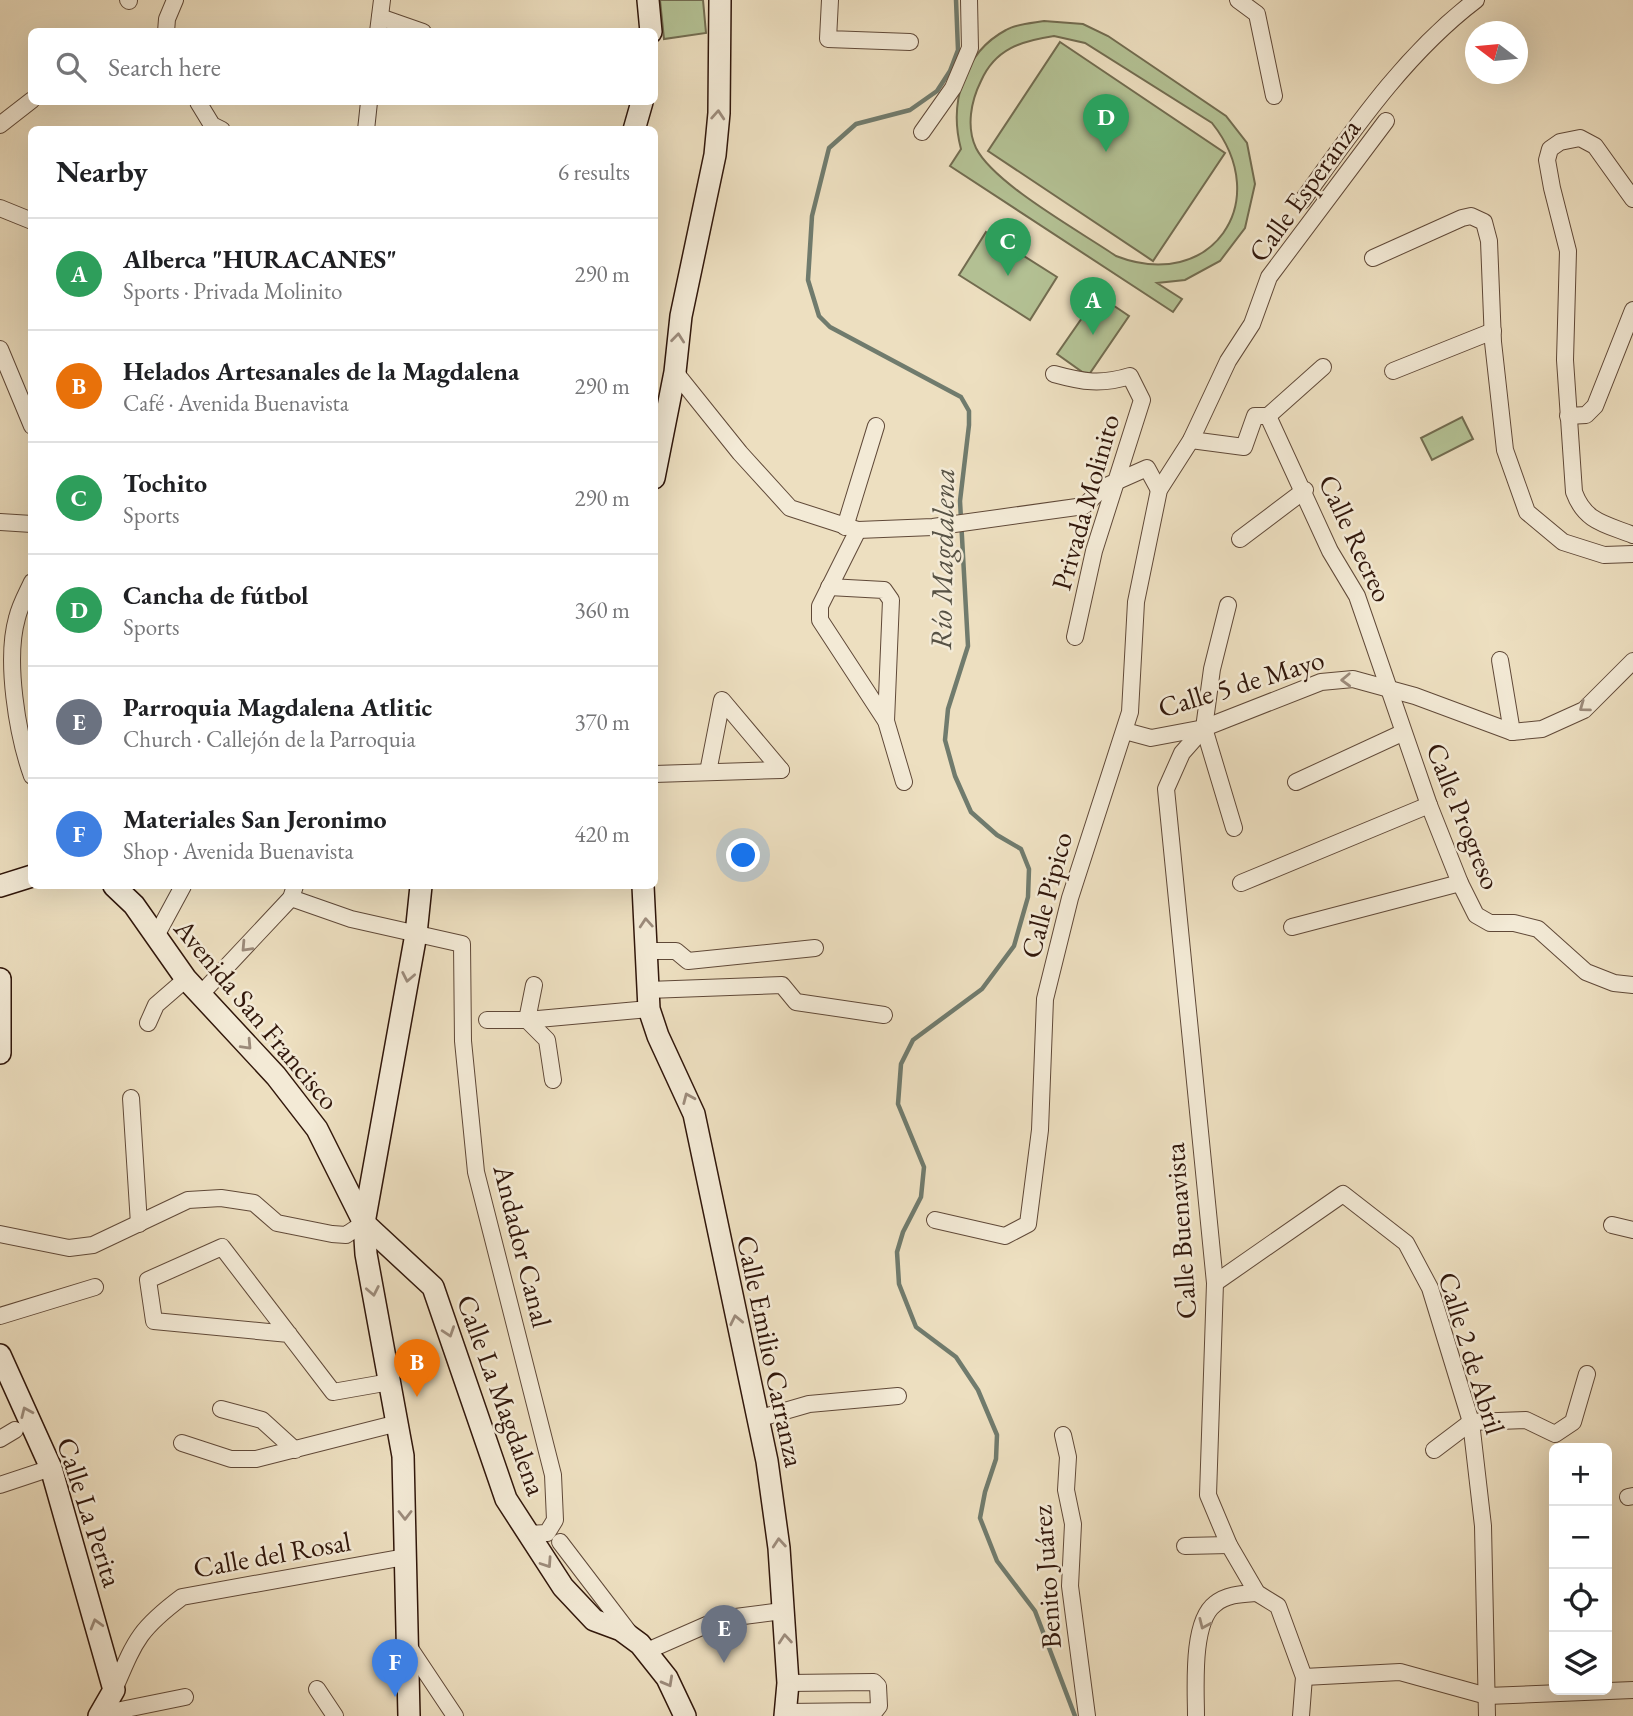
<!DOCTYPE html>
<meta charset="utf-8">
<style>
body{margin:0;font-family:"EB Garamond",serif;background:#f6f6f6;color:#202124}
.controls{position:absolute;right:21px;bottom:21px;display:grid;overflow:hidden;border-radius:10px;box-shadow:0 7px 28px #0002}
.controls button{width:63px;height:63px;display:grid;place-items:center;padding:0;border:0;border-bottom:2px solid #e0e0e0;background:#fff;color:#202124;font:35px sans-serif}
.compass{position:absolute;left:1465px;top:21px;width:63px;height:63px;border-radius:50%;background:#fff;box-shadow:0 7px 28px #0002;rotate:286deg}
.you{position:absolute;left:744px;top:856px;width:24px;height:24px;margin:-18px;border:5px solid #fff;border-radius:50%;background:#1a73e8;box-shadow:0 0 0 10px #1a73e833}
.badge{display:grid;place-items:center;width:46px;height:46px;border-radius:50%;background:#0b8043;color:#fff;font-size:23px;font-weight:700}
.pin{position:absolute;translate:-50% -58px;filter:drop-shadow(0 2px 4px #0008)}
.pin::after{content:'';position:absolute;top:37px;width:24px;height:21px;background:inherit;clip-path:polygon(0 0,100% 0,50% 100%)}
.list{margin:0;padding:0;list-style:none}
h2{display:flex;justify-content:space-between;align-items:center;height:91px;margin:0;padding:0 28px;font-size:30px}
h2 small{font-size:23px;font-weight:400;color:#757577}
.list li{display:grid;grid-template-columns:46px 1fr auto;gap:21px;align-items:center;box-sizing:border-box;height:112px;padding:0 28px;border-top:2px solid #e0e0e0}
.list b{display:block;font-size:26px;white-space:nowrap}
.list p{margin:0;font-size:23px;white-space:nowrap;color:#757577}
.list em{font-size:23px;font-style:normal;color:#757577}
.icon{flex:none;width:38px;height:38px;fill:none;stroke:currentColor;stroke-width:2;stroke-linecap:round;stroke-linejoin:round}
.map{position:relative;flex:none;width:1633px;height:1716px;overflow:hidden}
.search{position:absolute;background:#fff;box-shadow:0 7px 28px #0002;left:28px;top:28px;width:630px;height:77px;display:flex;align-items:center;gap:18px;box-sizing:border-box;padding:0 24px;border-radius:10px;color:#757577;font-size:26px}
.panel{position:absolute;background:#fff;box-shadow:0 7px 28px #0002;left:28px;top:126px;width:630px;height:763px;border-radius:10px}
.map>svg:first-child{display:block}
.green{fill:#b4c295;stroke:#726c50;stroke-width:2;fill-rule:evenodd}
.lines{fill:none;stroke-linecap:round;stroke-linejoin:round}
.stream{stroke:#707b6d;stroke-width:4.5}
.street-casing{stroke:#604938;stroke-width:18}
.secondary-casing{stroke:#31170b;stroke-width:24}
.street{stroke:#f3ead6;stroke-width:16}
.secondary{stroke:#f3ead6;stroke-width:21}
.oneway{stroke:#9c8b7b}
.labels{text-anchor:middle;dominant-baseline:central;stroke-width:5;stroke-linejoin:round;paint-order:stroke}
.street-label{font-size:28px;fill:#31170b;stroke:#f3ead6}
.water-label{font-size:30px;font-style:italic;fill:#565144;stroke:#f3ead6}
</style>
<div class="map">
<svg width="1633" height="1716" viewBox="0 0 1633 1716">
<rect width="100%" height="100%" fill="#eddfc0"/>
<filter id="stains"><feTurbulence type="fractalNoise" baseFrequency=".00286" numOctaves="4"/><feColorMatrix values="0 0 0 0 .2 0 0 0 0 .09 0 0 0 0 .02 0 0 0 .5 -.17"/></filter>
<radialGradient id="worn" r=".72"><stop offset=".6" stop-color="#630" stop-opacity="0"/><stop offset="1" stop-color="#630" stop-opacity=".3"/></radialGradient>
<g class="green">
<path d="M660 0H703L706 33 664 39Z"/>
<path d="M1044 21 1083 24 1108 36 1226 116 1247 143 1255 184 1245 228 1220 261 1185 280 1157 283 1182 299 1173 312 950 166 961 149C949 104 963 53 1006 30 1016 24 1032 23 1044 21ZM1054 36 1085 43 1212 123C1275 202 1211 293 1116 256 1081 232 994 184 976 148 966 127 971 101 981 81 995 49 1021 41 1054 36Z"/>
<path d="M1060 42 1225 153 1153 261 988 151Z"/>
<path d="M986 232 1057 277 1030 320 959 275Z"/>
<path d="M1098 295 1129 316 1088 376 1057 354Z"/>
<path d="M1462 417 1473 439 1432 460 1421 438Z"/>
</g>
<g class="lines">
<path class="stream" d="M956 0 958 50 950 71 937 91 910 110 856 124 829 148 812 216 808 280 819 316 830 327 961 397 969 411V425L960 501 968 646 948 709 945 740 955 776 971 812 997 835 1021 849 1029 869 1028 897 1014 946 982 989 913 1040 901 1064 898 1104 924 1167 921 1197 903 1232 897 1252 899 1284 916 1327 956 1357 978 1390 997 1435 996 1459 985 1492 980 1518 997 1561 1035 1611 1075 1716"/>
<defs>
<g id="street">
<path d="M128 0 129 1"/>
<path d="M830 0 828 39 910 42"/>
<path d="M1238 0 1257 14 1274 96"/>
<path d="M380 17 423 32"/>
<path d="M166 32 167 19 175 0"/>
<path d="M378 32 382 0"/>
<path d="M198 102 212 125 222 130"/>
<path d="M0 125 32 100"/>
<path d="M366 130 369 102"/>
<path d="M922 132 953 88 970 48 969 0"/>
<path d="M1633 199 1595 146 1580 138 1560 142 1550 149 1547 160 1552 188 1568 251 1565 360 1574 492C1585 522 1605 524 1633 535"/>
<path d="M1302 201C1354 129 1405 54 1476 0"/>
<path d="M0 208 32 221"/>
<path d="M1373 258 1462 218 1471 216 1484 222 1489 241 1493 342 1505 450 1527 512 1563 542 1604 555 1633 554"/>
<path d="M0 349 32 426"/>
<path d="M1393 371 1493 331"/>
<path d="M675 372 740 453 790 508 858 530 933 527 1084 506 1104 487 1147 468 1159 490"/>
<path d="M1054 374C1083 382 1101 385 1130 376L1142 400 1094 551 1075 637"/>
<path d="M1268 416 1330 551 1357 596 1429 805 1460 883 1476 915 1490 923H1514L1538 929 1586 972 1614 983 1633 985"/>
<path d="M1568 416 1586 415 1595 406 1633 310"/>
<path d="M1191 440 1244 447 1255 416H1268L1323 367"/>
<path d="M0 522 32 524"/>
<path d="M845 527 876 426"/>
<path d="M858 530 820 606V620L886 721 904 782"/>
<path d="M1240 539 1305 490"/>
<path d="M32 582C27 593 20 605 17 618 5 660 17 734 32 776"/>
<path d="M829 587 884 590 891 600 886 721"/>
<path d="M1228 605 1212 669 1204 728 1234 828"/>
<path d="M1500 660 1512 732"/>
<path d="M1204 728 1182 753 1166 789 1215 1283 1208 1495 1229 1545 1257 1593 1278 1606 1304 1677 1301 1716"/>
<path d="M1125 731 1151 738 1204 728 1321 682 1353 679 1415 696 1512 732 1542 729 1584 710 1633 661"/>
<path d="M708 772 722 700 781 770"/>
<path d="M654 774 781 770"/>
<path d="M1296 782 1402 733"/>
<path d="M1241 883 1429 805"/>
<path d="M291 898 351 919 462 944 463 1041 476 1172 553 1475 555 1520 547 1533 527 1534"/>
<path d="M1292 927 1460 883"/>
<path d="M156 936 183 886"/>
<path d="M647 951H676L688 961 815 948"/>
<path d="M534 985 527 1020 547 1040 553 1080"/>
<path d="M648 990 782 985 796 1002 884 1015"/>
<path d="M200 995 291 898 295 886"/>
<path d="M487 1020H527L649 1009"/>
<path d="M148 1023 156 1005 186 979"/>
<path d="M131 1098 139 1224"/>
<path d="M935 1220 1005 1236 1028 1224 1040 1130 1045 999 1070 898 1130 712 1136 602 1159 490 1191 440 1228 361 1252 324 1269 277 1386 121"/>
<path d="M1612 1225 1633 1230"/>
<path d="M0 1234 69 1248 93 1245 188 1200 221 1198 254 1203 277 1223 332 1234 346 1235 364 1223"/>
<path d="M1215 1283 1343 1194 1406 1243 1430 1288 1471 1422 1483 1526 1487 1716"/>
<path d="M0 1316 95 1287"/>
<path d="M289 1334 154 1321 148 1280 222 1247 333 1392 390 1382"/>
<path d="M221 1409 262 1420 295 1450"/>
<path d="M757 1419 809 1404 898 1396"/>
<path d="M1063 1435 1068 1457 1066 1490 1073 1524 1070 1586 1087 1716"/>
<path d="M0 1439 15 1430"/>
<path d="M182 1443 231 1459H256L398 1423"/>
<path d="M1434 1450 1471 1422 1526 1420 1555 1434 1573 1422 1587 1374"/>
<path d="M0 1485 51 1468"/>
<path d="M1628 1497 1633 1496"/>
<path d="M560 1542 631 1635"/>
<path d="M1185 1546 1229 1545"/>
<path d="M409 1647 455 1716"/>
<path d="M647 1651 720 1619 782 1611"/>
<path d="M1304 1677 1400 1672 1487 1696 1633 1690"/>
<path d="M317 1689 335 1716"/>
<path d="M114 1690C135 1641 138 1630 182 1597L405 1557"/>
<path d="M786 1712 875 1711 879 1706 878 1686 874 1682 788 1683"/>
<path d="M101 1714 185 1697"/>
<path d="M1196 1716C1196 1689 1191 1622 1215 1604 1227 1594 1243 1594 1257 1593"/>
</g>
<g id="secondary">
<path d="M648 0 651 32"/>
<path d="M634 130 642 102"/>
<path d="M654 478 675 372 681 316 715 155 719 113 720 0"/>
<path d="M0 886 32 876"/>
<path d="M114 886 134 905 186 979 276 1076 317 1129 364 1223 433 1287 506 1499 563 1587 594 1620 621 1630 640 1644 667 1678 685 1716"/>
<path d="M643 886 649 1009 658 1036 694 1114 767 1461 779 1548 788 1683 785 1716"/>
<path d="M0 979V1053"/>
<path d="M0 1355 51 1468 114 1690 99 1716"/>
<path d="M409 1716 403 1456 366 1254 364 1223 416 934 421 886"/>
</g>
</defs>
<use href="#street" class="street-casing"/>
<use href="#secondary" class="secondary-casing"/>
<use href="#street" class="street"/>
<use href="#secondary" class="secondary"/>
</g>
<defs><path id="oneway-chevron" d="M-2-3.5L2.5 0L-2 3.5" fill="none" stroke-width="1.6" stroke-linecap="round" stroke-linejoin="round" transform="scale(1.75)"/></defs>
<g class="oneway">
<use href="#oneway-chevron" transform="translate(718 115) rotate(-86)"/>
<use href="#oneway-chevron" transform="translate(678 338) rotate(-84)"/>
<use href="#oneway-chevron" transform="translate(1346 680) rotate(178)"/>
<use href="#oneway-chevron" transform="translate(1584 707) rotate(144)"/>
<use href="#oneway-chevron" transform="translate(646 923) rotate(-94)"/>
<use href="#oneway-chevron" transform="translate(246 947) rotate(133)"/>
<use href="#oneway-chevron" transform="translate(408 977) rotate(101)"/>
<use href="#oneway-chevron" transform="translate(247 1045) rotate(47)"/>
<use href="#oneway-chevron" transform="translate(688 1098) rotate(-113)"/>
<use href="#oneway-chevron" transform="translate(373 1291) rotate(79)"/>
<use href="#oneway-chevron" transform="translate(736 1320) rotate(-102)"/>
<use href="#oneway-chevron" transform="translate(449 1332) rotate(71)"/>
<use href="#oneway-chevron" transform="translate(26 1412) rotate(-114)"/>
<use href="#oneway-chevron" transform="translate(405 1515) rotate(90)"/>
<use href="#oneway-chevron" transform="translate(779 1543) rotate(-95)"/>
<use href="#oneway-chevron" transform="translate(547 1563) rotate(56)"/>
<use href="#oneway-chevron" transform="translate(96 1624) rotate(-106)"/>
<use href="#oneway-chevron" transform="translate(1204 1624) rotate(114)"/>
<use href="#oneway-chevron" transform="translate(785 1639) rotate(-95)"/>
<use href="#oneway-chevron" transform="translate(668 1682) rotate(61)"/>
</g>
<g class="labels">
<g class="street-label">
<text transform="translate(1304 190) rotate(-54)">Calle Esperanza</text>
<text transform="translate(1085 502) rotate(-74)">Privada Molinito</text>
<text transform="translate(1356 538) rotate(65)">Calle Recreo</text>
<text transform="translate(1241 683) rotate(-17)">Calle 5 de Mayo</text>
<text transform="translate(1464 816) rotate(68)">Calle Progreso</text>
<text transform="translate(1046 895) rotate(-75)">Calle Pipico</text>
<text transform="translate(257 1014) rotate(50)">Avenida San Francisco</text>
<text transform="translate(1180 1231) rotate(-94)">Calle Buenavista</text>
<text transform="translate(523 1246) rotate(76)">Andador Canal</text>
<text transform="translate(771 1351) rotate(78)">Calle Emilio Carranza</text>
<text transform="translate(1472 1353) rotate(73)">Calle 2 de Abril</text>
<text transform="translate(502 1395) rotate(70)">Calle La Magdalena</text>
<text transform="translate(90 1512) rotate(72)">Calle La Perita</text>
<text transform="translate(272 1554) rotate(-10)">Calle del Rosal</text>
<text transform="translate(1046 1577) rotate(-94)">Benito Juárez</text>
</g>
<g class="water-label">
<text transform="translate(942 559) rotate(-89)">Río Magdalena</text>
</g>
</g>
<rect width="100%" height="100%" filter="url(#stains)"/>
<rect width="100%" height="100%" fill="url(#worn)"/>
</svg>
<div class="controls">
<button>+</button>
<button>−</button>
<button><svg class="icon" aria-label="locate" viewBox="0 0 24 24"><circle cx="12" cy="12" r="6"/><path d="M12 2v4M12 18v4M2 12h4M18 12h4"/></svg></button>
<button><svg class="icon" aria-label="layers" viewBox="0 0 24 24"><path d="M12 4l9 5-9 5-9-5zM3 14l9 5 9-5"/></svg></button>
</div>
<svg class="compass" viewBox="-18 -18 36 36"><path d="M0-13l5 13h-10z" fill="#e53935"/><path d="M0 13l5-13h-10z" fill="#757577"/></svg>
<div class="you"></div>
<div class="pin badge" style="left:1093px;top:335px;background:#2e9e5b">A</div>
<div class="pin badge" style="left:417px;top:1397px;background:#e8710a">B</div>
<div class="pin badge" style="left:1008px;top:276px;background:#2e9e5b">C</div>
<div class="pin badge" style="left:1106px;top:152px;background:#2e9e5b">D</div>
<div class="pin badge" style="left:724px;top:1663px;background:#6b7280">E</div>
<div class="pin badge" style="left:395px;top:1697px;background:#3f7fe0">F</div>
<div class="search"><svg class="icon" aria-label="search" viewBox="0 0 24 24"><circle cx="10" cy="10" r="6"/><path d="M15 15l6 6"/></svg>Search here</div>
<section class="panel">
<h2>Nearby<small>6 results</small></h2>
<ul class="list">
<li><span class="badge" style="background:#2e9e5b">A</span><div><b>Alberca &quot;HURACANES&quot;</b><p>Sports · Privada Molinito</p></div><em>290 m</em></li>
<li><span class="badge" style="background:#e8710a">B</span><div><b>Helados Artesanales de la Magdalena</b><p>Café · Avenida Buenavista</p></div><em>290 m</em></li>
<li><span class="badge" style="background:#2e9e5b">C</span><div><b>Tochito</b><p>Sports</p></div><em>290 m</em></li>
<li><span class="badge" style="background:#2e9e5b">D</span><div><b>Cancha de fútbol</b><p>Sports</p></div><em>360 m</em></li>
<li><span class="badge" style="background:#6b7280">E</span><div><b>Parroquia Magdalena Atlitic</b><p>Church · Callejón de la Parroquia</p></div><em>370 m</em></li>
<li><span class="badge" style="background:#3f7fe0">F</span><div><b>Materiales San Jeronimo</b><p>Shop · Avenida Buenavista</p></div><em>420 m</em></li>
</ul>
</section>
</div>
